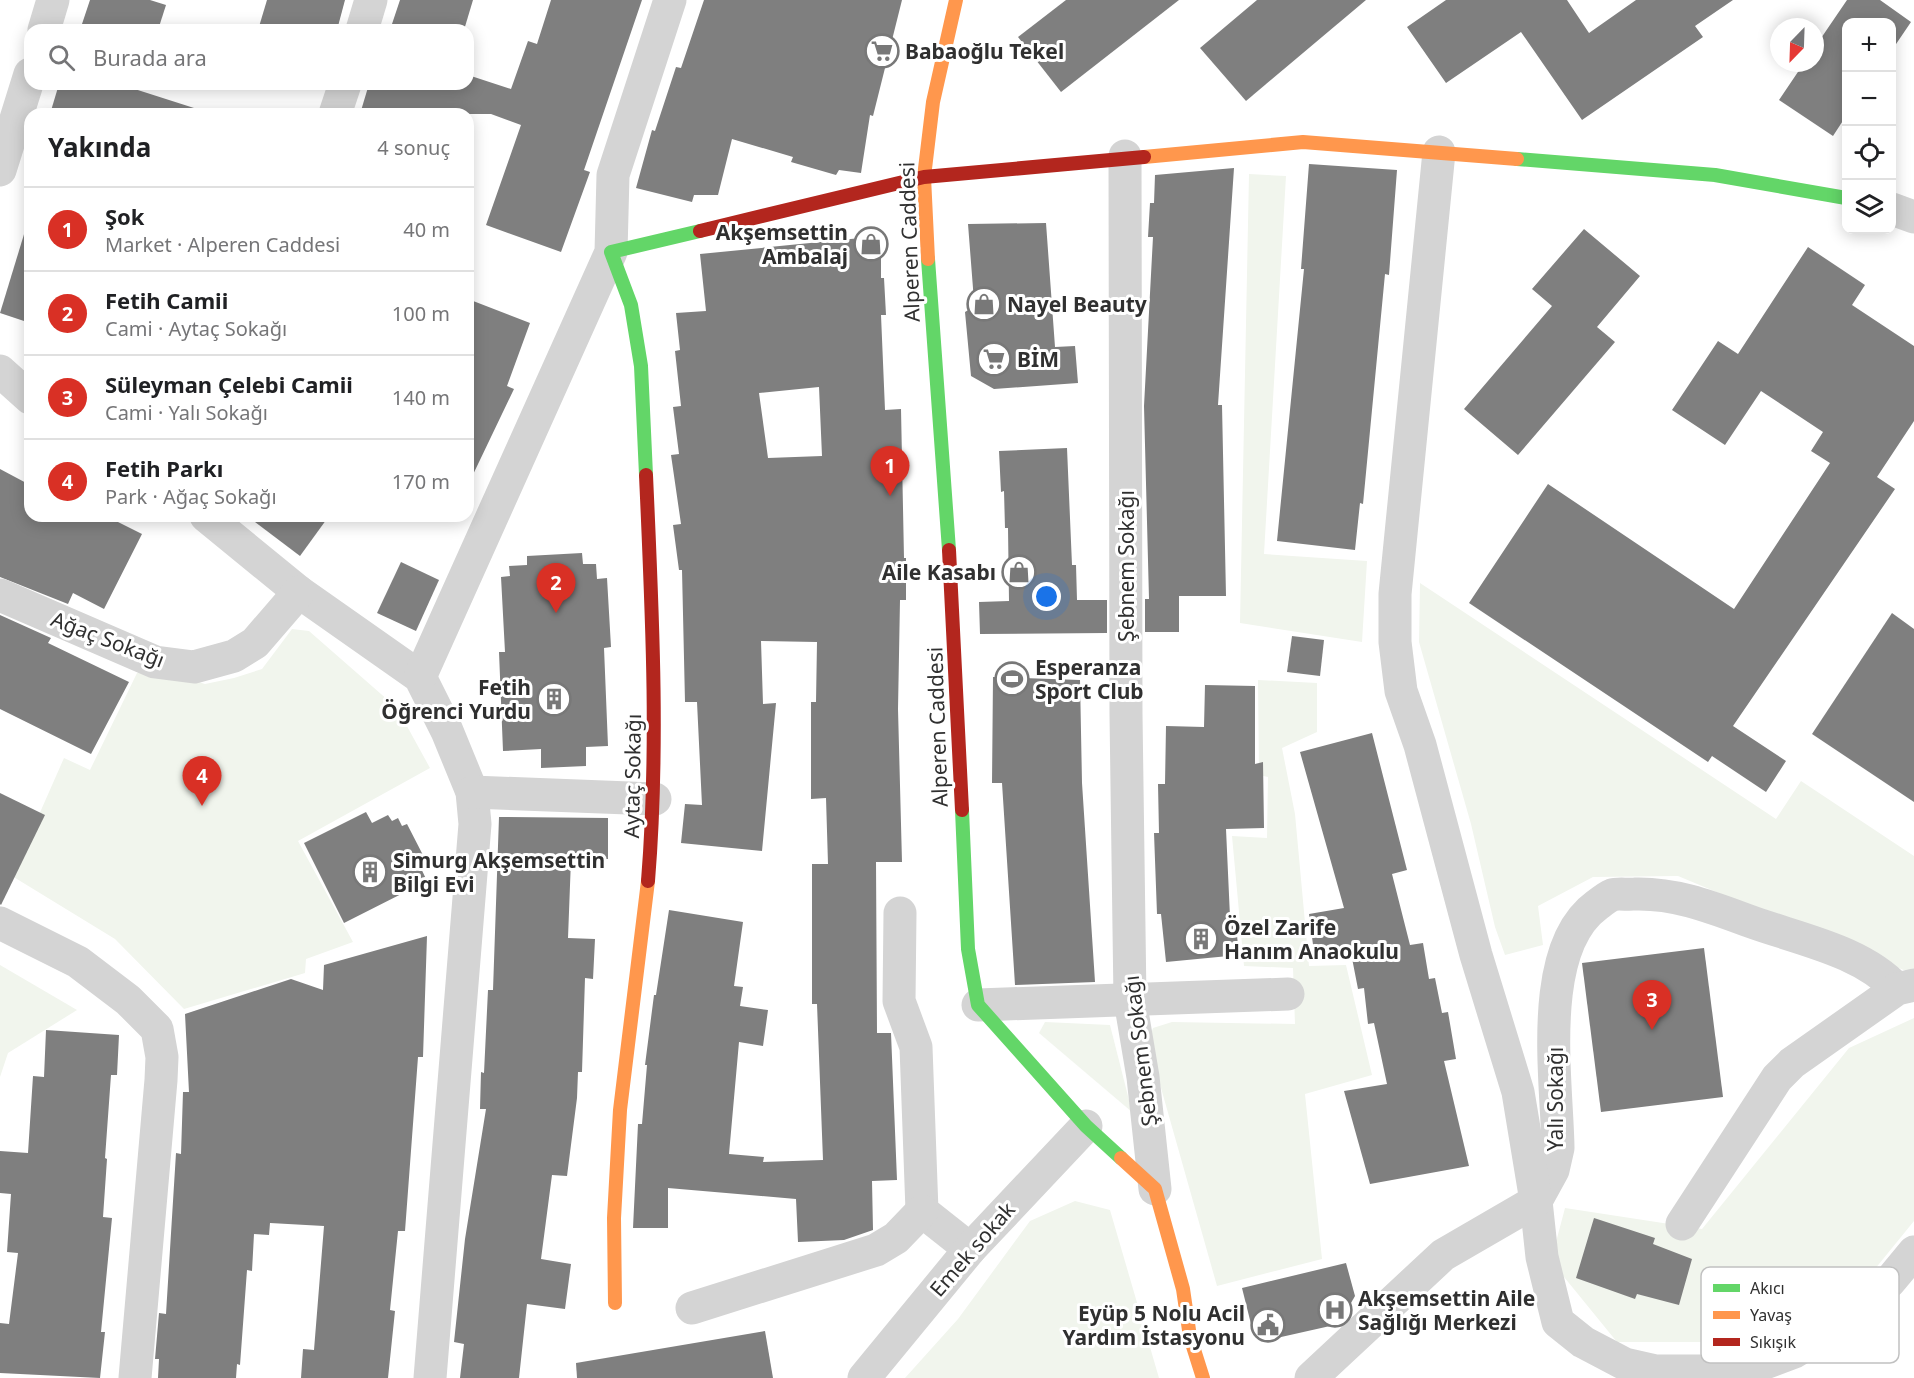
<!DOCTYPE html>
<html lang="tr">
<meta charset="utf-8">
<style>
body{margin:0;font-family:"Noto Sans",sans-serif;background:#f2f2f2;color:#202124}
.controls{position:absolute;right:18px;top:18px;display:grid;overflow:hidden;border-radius:12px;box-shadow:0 3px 15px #0003}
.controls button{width:54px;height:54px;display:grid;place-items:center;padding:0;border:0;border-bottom:2px solid #e0e0e0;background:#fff;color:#202124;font:30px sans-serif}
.compass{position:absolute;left:1770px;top:18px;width:54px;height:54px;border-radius:50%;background:#fff;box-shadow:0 3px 15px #0003;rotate:203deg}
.you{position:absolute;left:1047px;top:597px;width:21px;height:21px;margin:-15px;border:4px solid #fff;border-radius:50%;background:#1a73e8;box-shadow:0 0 0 9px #1a73e833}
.badge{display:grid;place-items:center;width:39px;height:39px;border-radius:50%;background:#d93025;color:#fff;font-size:20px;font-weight:700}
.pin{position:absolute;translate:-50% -50px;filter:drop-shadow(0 2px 3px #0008)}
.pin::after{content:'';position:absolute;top:32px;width:21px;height:18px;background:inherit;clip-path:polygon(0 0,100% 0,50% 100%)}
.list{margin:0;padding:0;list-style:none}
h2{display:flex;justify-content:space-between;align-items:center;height:78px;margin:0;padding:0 24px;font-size:26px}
h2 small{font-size:20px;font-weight:400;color:#757577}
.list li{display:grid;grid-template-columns:39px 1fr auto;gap:18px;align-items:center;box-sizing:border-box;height:84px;padding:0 24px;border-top:2px solid #e0e0e0}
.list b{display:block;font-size:22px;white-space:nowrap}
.list p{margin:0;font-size:20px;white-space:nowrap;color:#757577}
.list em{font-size:20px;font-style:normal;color:#757577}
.icon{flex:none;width:33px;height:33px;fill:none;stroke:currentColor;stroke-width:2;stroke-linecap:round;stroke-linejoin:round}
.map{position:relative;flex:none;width:1914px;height:1378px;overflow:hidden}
.search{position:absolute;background:#fff;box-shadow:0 3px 15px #0003;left:24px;top:24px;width:450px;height:66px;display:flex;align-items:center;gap:15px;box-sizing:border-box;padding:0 21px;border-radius:18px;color:#757577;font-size:22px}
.panel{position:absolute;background:#fff;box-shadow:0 3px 15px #0003;left:24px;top:108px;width:450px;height:414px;border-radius:18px}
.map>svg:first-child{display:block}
.green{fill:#f1f5ed}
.building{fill:#7f7f7f;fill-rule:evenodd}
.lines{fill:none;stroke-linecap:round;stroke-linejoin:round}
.street{stroke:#d4d4d4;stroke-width:33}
.fast{stroke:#63d668;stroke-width:14}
.slow{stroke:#ff974d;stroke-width:14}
.jam{stroke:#b3261e;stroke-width:14}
.labels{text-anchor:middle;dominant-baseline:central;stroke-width:6;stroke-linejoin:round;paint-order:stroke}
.poi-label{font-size:21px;font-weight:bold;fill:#303030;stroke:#fff;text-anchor:start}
.street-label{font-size:21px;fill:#303030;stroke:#fff}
.key{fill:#fff;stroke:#c1c1c1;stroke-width:1.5}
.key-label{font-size:16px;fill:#303030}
</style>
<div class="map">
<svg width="1914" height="1378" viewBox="0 0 1914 1378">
<rect width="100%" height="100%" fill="#fff"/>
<g class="green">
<path d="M1249 174 1286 176 1264 554 1367 561 1362 642 1240 623Z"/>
<path d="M1420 583 1776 819 1801 781 1914 856V969L1906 971 1678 876 1593 877 1538 906 1543 945 1505 955 1495 927 1471 824 1419 642Z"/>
<path d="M292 629 309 631 397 708 430 768 298 841 353 942 306 959 305 973 184 1009 115 939 12 876 64 758 90 770 137 673 162 671 205 684 234 678 262 669Z"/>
<path d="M1258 680 1317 683V732L1282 748 1295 814 1309 966 1346 965 1372 1075 1305 1094 1322 1259 1217 1286 1148 1042 1153 1028 1172 1022 1295 1024 1293 968 1244 966 1232 836 1267 838 1268 777 1259 775Z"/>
<path d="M0 965 77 1010 8 1053 0 1077Z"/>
<path d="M1914 1018V1221L1844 1307 1751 1342H1617L1551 1261 1565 1208 1702 1229 1849 1048Z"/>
<path d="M1045 1022 1110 1025 1132 1112 1039 1033Z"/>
<path d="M1075 1201 1110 1210 1159 1378H905L958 1319 1030 1221Z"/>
</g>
<g class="building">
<path d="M90 0H150L166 5 158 30H80Z"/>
<path d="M267 0H345L337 30H258Z"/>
<path d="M400 0H473L464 30H390Z"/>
<path d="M551 0H642L584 170 590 172 561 252 486 225 521 125 491 114H360L369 84H468V75L511 89 528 41 537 44Z"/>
<path d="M704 0H902L873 116 870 115 861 173 839 170 836 175 791 162 793 157 732 139 718 195H694L692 202 636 188 652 130 655 131 676 67 681 68Z"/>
<path d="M1066 0H1179L1061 92 1018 37Z"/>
<path d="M1257 0H1366L1246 101 1200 48Z"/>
<path d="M1446 0H1567L1589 33 1636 0H1733L1695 26 1703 37 1582 120 1521 32 1446 83 1407 27Z"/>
<path d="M1847 0H1880L1911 22 1892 50V22H1846V116L1833 136 1779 100 1804 63H1815V47Z"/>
<path d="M59 84H119L194 108 193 114H50Z"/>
<path d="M1309 164 1397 170 1389 275 1385 274 1363 504 1360 503 1355 550 1277 541 1304 269H1301Z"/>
<path d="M1234 168 1218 405H1222L1226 596H1179V632H1145V599H1149L1144 406 1153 237H1148L1150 203H1154L1155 175Z"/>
<path d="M1046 223 1055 347 1075 346 1078 383 994 389 971 376 965 312 970 309 969 303 974 301 968 224Z"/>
<path d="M1584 229 1640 276 1597 327 1615 342 1518 455 1464 409 1552 306 1532 289Z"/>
<path d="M25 231 30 232V323L0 313Z"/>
<path d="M881 236V278H884L886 315H881L885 410 901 409 904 558H906V600H900L898 709 902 862H876L877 1033H891L897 1180 872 1181 873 1230 844 1240 798 1242 796 1199 668 1188V1228H633L638 1124H642L647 1065H645L654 995H656L669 910 743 922 734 986 743 987 740 1006 768 1010 763 1046 739 1042 729 1154 764 1157 763 1162 823 1160 817 1004H812V864H828L826 798 811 799V702H816L817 642 761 641 763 704 776 703 762 851 681 843 685 804 702 805 697 702H685L682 570H679L673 525 681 524 671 455 679 454 673 407 681 406 675 351 680 350 676 313 706 311 700 254ZM819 387 822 456 768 458 759 393Z"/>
<path d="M1808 247 1865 285 1852 305 1914 346V421L1877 477 1895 489 1733 726 1786 761 1766 792 1712 756 1708 762 1469 603 1548 484 1734 609 1830 463 1811 451 1823 432 1761 391 1725 445 1672 410 1718 341 1738 354Z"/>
<path d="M468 299 530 323 507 386 514 389 468 485Z"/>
<path d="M1067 448 1072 565H1076L1077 600H1107V633L980 634 979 602 1009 601 1008 528H1005L1004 491 1001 492 999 451Z"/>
<path d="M0 469 30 485V516H106L142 534 104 609 73 593 68 604 0 577Z"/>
<path d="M247 516H329L300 556Z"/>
<path d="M582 553 583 564H596L597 579 607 578 611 647 604 648 608 746 586 747V766L541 768V749L503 751 499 652H505L501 577 510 576 509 566 527 565V556Z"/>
<path d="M401 562 439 580 416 631 377 613Z"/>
<path d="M1892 613 1914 629V802L1812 734Z"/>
<path d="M0 615 51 638 48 643 129 682 91 754 0 709Z"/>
<path d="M1292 636 1324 640 1320 676 1287 672Z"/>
<path d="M993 677 1080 680 1082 783 1095 982 1015 985 1002 783H992Z"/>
<path d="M1205 685 1255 686V764L1263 762 1264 828 1226 829 1230 917 1235 916 1239 955 1166 962 1161 914H1157L1154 833H1159L1158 784H1165L1166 726 1204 727Z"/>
<path d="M1372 733 1407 870 1392 874 1410 945 1423 943 1429 979 1435 978 1442 1013 1448 1012 1456 1059 1444 1061 1469 1166 1370 1184 1344 1091 1387 1084 1374 1023 1368 1024 1364 988 1358 989 1351 953 1315 960 1309 914 1344 908 1300 752Z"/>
<path d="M0 793 45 815 1 905 0 904Z"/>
<path d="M366 812 372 823 388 815 392 821 398 818 402 826 407 824 425 859 418 862 427 881 344 923 304 843Z"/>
<path d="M499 817 608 818V859H571L568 938 595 939 593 979 585 978 582 1072H578L577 1098 567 1176 552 1175 541 1259 571 1264 565 1309 527 1304 519 1378H460L464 1344 454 1342 465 1239 486 1109H480L481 1072 484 1073 488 990H493Z"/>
<path d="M427 936 423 1057H418L405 1231H398L390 1310 395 1311 388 1378H301L303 1349 314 1350 324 1226 270 1223 269 1235 254 1234 252 1271 247 1270 240 1365 237 1364 236 1378H158L159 1359H155L159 1313 166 1314 176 1153 181 1154 183 1092H189L185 1014 291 979 323 990 324 965Z"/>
<path d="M1704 948 1723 1097 1601 1112 1582 963Z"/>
<path d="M46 1030 119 1035 117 1075H111L105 1158 107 1159 103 1217 112 1218 101 1332H105L100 1378 0 1373V1323L9 1324 18 1253 7 1252 11 1194 0 1193V1151L28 1153 33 1076 44 1077Z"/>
<path d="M1594 1218 1655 1238 1653 1244 1692 1259 1679 1305 1637 1294 1635 1299 1576 1278Z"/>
<path d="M1346 1263 1355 1296 1339 1324 1268 1340 1253 1332 1242 1288Z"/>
<path d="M765 1331 773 1378H577L576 1363Z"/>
</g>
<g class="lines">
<g class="street">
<path d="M44 30 53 0"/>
<path d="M362 30 371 0"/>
<path d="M335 114 345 84"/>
<path d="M1125 156 1126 714 1130 1000 1143 1077 1155 1189"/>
<path d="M0 170 30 74"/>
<path d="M1892 209 1914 217"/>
<path d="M0 371 30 398"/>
<path d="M206 516 299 592 420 677 447 731 472 792 475 824 430 1378"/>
<path d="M0 595 155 662 194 667 234 656 255 643 299 592"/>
<path d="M420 677 611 252 613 175 670 0"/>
<path d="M472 792 655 799"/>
<path d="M900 913 899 1001 916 1047 922 1211 970 1249"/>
<path d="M0 923 78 962 128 1000 157 1029 162 1057 161 1080 135 1378"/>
<path d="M1897 989C1861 950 1798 939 1749 921 1711 907 1676 893 1635 894 1628 895 1618 893 1612 895 1607 897 1601 902 1597 905 1536 949 1557 1081 1558 1148L1553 1170 1536 1201 1542 1257 1558 1322 1583 1342 1625 1364 1656 1371H1715L1765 1363 1794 1352 1841 1324 1890 1281 1914 1252"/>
<path d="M978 1005 1288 994"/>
<path d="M1682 1224 1777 1078 1792 1063 1897 989 1914 985"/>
<path d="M692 1308 876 1250 896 1238 922 1211"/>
<path d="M864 1378 970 1249 1086 1126"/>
<path d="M1311 1378 1443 1255 1536 1201 1518 1092 1476 955 1420 745 1401 691 1395 642V594L1439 152"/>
</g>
<g class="fast">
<path d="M1517 159 1715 175 1846 198"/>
<path d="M928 259 949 550"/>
<path d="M646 475 641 366 631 305 611 252 700 231"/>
<path d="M962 810 968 949 978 1005 1086 1126 1121 1158"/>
</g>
<g class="slow">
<path d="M1144 157 1303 142 1517 159"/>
<path d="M928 259 924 177 933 102 956 0"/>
<path d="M1121 1158 1155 1189 1183 1289 1190 1337 1203 1378"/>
<path d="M615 1303 614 1218 620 1110 648 881"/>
</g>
<g class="jam">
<path d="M700 231 924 177 1144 157"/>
<path d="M646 475C652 611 659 745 648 881"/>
<path d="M949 550 962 810"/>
</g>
</g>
<defs>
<symbol id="supermarket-ring" viewBox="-11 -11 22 22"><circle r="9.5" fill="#fff" stroke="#787878" stroke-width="1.5"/><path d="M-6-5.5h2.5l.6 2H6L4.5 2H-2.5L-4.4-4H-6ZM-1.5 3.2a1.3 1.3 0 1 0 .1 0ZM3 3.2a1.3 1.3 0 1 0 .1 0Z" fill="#787878"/></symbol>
<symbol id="shop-ring" viewBox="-11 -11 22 22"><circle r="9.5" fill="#fff" stroke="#787878" stroke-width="1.5"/><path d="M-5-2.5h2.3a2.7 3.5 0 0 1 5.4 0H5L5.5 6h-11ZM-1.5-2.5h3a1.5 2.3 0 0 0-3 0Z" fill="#787878"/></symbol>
<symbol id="stadium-ring" viewBox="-11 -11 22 22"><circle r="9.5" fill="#fff" stroke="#787878" stroke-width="1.5"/><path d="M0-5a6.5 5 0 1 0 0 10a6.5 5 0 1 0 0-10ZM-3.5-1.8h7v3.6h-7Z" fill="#787878"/></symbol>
<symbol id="building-ring" viewBox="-11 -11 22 22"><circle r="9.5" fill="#fff" stroke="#787878" stroke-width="1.5"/><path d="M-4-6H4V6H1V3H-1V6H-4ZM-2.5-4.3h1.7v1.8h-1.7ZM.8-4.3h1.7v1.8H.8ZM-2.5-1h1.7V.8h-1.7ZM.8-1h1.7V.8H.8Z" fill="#787878"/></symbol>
<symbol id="hospital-ring" viewBox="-11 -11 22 22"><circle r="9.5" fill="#fff" stroke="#787878" stroke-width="1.5"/><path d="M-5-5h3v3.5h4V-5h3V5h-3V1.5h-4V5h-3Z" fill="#787878"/></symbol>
<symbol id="civic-ring" viewBox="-11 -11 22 22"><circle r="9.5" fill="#fff" stroke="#787878" stroke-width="1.5"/><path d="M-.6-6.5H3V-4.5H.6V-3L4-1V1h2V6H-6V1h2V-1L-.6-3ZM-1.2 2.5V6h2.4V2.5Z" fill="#787878"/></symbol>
</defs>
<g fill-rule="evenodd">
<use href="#supermarket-ring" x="863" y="32" width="38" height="38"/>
<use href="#shop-ring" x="852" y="225" width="38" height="38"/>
<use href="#shop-ring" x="965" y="285" width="38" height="38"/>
<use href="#supermarket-ring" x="975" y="340" width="38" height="38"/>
<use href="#shop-ring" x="1000" y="553" width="38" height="38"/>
<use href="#stadium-ring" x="993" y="660" width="38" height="38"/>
<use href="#building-ring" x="535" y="680" width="38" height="38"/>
<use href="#building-ring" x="351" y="853" width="38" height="38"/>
<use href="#building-ring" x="1182" y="920" width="38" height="38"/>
<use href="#hospital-ring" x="1316" y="1291" width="38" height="38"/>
<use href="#civic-ring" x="1249" y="1306" width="38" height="38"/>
</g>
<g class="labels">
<g class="poi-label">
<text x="905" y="51">Babaoğlu Tekel</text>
<text x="848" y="232" text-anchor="end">Akşemsettin<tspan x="848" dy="24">Ambalaj</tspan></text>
<text x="1007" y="304">Nayel Beauty</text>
<text x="1017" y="359">BİM</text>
<text x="996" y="572" text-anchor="end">Aile Kasabı</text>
<text x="1035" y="667">Esperanza<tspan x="1035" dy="24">Sport Club</tspan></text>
<text x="531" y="687" text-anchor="end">Fetih<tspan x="531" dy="24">Öğrenci Yurdu</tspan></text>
<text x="393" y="860">Simurg Akşemsettin<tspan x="393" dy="24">Bilgi Evi</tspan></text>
<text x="1224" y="927">Özel Zarife<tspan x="1224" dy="24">Hanım Anaokulu</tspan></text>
<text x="1358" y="1298">Akşemsettin Aile<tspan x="1358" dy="24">Sağlığı Merkezi</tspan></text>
<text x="1245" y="1313" text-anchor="end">Eyüp 5 Nolu Acil<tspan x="1245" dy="24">Yardım İstasyonu</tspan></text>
</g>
<g class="street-label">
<text transform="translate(909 242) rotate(-92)">Alperen Caddesi</text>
<text transform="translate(1126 566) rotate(-90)">Şebnem Sokağı</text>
<text transform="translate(108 639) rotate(21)">Ağaç Sokağı</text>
<text transform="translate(937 727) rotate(-92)">Alperen Caddesi</text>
<text transform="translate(632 776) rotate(-89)">Aytaç Sokağı</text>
<text transform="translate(1140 1051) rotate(-97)">Şebnem Sokağı</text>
<text transform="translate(1555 1099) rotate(-90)">Yalı Sokağı</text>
<text transform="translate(972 1249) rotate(-49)">Emek sokak</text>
</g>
</g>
<rect x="1701" y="1267" width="198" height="96" rx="9" class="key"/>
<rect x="1713" y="1284" width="27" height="8" fill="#63d668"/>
<rect x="1713" y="1311" width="27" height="8" fill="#ff974d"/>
<rect x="1713" y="1338" width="27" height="8" fill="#b3261e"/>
<g class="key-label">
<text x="1750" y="1294">Akıcı</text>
<text x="1750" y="1321">Yavaş</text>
<text x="1750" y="1348">Sıkışık</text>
</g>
</svg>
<div class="controls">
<button>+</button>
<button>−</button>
<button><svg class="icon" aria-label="locate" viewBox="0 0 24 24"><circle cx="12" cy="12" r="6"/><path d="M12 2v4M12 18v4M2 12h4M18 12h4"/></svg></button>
<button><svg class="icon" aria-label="layers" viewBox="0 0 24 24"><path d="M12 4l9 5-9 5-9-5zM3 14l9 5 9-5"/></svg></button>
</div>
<svg class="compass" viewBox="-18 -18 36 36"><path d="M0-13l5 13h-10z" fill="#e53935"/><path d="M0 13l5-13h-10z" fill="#757577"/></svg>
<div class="you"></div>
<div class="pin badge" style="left:890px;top:496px">1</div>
<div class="pin badge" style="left:556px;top:613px">2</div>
<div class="pin badge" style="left:1652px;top:1030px">3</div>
<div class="pin badge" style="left:202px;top:806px">4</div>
<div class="search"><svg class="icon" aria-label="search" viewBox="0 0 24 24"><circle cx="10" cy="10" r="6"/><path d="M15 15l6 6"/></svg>Burada ara</div>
<section class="panel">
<h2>Yakında<small>4 sonuç</small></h2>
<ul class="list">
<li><span class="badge">1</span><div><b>Şok</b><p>Market · Alperen Caddesi</p></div><em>40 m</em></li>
<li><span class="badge">2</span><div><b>Fetih Camii</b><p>Cami · Aytaç Sokağı</p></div><em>100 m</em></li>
<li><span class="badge">3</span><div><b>Süleyman Çelebi Camii</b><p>Cami · Yalı Sokağı</p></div><em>140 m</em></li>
<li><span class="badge">4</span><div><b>Fetih Parkı</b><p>Park · Ağaç Sokağı</p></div><em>170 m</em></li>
</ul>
</section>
</div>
